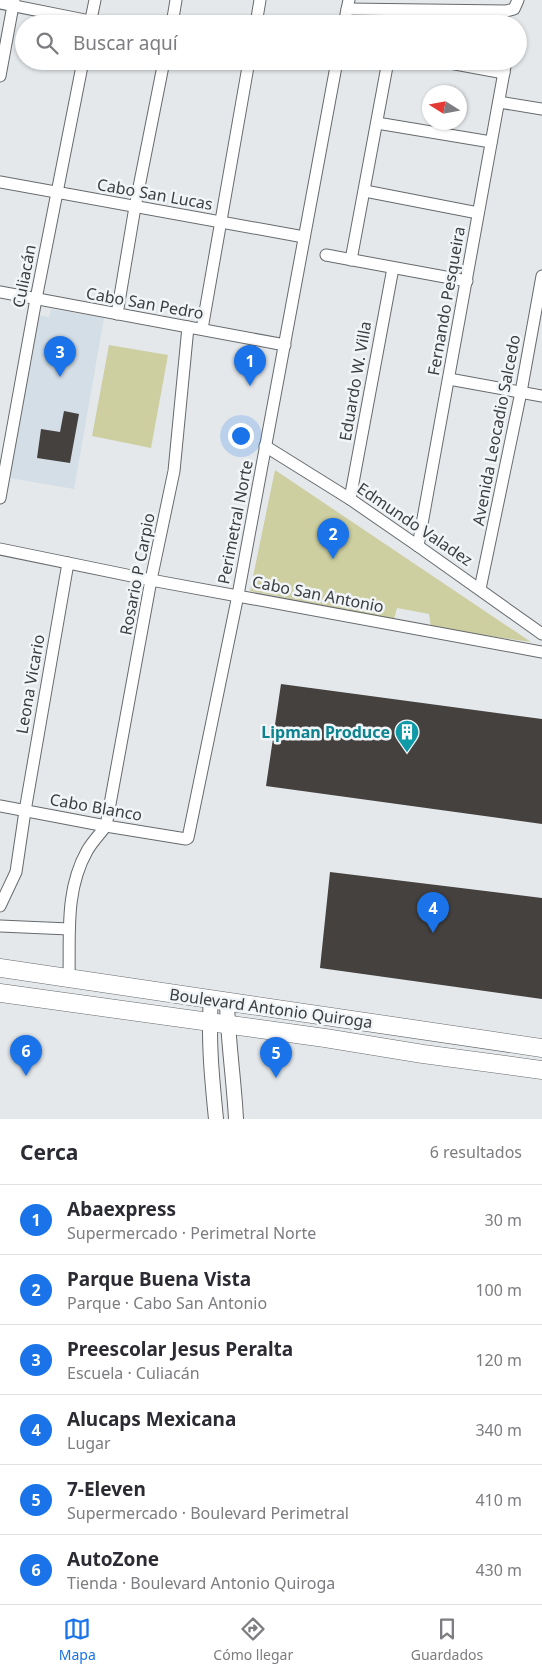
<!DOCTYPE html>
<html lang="es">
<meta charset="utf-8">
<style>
body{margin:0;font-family:"Noto Sans",sans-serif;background:#f2f2f3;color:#2b2b33}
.compass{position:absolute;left:422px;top:85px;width:45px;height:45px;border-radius:50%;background:#fff;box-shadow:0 1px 4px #0004;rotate:281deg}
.you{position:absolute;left:240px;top:435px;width:18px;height:18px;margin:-12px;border:4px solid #fff;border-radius:50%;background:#1a73e8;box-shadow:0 0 0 8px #1a73e833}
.badge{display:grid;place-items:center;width:32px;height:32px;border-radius:50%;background:#1a73e8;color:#fff;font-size:16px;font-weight:700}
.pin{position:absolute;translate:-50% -41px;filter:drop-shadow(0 1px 2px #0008)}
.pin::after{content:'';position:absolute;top:26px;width:18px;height:15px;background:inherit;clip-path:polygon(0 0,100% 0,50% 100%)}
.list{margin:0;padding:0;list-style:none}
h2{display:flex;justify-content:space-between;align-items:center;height:65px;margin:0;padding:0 20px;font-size:21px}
h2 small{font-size:16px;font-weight:400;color:#7c7c81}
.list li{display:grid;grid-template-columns:32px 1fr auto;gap:15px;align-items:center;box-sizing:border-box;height:70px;padding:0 20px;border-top:1px solid #e1e1e2}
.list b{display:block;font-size:19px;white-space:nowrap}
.list p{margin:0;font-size:16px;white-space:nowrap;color:#7c7c81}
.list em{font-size:16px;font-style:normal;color:#7c7c81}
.icon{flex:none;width:28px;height:28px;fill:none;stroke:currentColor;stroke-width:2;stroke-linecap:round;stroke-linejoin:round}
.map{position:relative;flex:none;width:542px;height:1119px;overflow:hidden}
.search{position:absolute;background:#fff;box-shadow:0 1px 4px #0004;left:15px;right:15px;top:15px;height:55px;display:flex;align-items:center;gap:12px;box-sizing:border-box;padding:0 18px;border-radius:28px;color:#7c7c81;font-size:19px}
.sheet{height:485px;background:#fff}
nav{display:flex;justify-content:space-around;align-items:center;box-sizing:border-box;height:70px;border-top:1px solid #e1e1e2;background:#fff;font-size:14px;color:#7c7c81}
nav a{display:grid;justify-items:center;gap:2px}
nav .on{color:#1a73e8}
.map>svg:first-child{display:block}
.built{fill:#d4dee6}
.green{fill:#cdcfa1}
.building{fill:#44413f}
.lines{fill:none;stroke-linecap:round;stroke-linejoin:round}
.minor-casing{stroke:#676a6d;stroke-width:13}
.tertiary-casing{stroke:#676a6d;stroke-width:16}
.primary-casing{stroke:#676a6d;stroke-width:19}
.minor{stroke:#fff;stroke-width:11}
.tertiary{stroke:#fff;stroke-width:14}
.primary{stroke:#fff;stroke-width:18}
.labels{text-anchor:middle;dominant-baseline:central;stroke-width:5;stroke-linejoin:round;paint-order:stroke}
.street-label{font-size:16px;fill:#3c3d3e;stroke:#f1f5f8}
.culture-label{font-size:16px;font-weight:bold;fill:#0d838f;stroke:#f1f5f8;text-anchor:end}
</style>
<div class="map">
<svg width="542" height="1119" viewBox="0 0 542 1119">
<rect width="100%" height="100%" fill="#e4e8eb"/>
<path class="built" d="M51 309 104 318 74 489 10 478 38 315 49 317Z"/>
<g class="green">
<path d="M109 345 168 355 151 448 92 436Z"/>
<path d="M275 470 531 642 431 628 429 614 397 608 394 619 250 591Z"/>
</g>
<g class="building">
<path d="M64 411 79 414 70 463 37 458 41 429 60 432Z"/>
<path d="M281 684 542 719V824L266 786Z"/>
<path d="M330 872 542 898V999L320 968Z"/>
</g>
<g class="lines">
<defs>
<g id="minor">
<path d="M0 3 105 24"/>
<path d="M347 9 506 11 514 9 518 0"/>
<path d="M90 24 95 0"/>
<path d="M172 24 176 0"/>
<path d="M256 24 260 0"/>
<path d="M344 24 349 0"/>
<path d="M439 61 504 73"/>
<path d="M0 76 14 0"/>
<path d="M499 102 542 109"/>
<path d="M377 123 491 142"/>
<path d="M0 182 304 237"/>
<path d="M365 191 478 213"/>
<path d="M326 255 467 281"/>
<path d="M351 260 388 61"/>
<path d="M0 292 285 345"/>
<path d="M117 314 135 207 164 61"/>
<path d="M202 329 249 61"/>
<path d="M449 379 542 396"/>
<path d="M265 446 350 499 418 546 542 634"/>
<path d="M0 498 36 299 83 61"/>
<path d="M350 499 393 268"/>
<path d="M418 546 506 61"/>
<path d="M0 549 151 580 542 652"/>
<path d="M480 589 521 392 542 276"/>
<path d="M0 806 106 826 186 839 188 838 238 595 337 61"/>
<path d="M0 906 16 872 25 811 68 563"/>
<path d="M0 926 69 929"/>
<path d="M69 977C70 934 65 890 87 851 92 842 100 834 106 826L151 580 174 471 188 327"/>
</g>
<g id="tertiary">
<path d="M211 999C208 1039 212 1079 216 1119"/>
<path d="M227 1002C228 1042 234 1080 236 1119"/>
</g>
<g id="primary">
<path d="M0 968 542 1048"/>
<path d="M0 993 325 1038 423 1054 542 1070"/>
</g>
</defs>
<use href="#minor" class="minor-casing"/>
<use href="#tertiary" class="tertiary-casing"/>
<use href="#primary" class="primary-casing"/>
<use href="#minor" class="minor"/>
<use href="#tertiary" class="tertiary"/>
<use href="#primary" class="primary"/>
</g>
<defs>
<symbol id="building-pin" viewBox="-11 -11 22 30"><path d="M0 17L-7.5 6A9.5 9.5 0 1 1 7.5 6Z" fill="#0f9aa8" stroke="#f1f5f8"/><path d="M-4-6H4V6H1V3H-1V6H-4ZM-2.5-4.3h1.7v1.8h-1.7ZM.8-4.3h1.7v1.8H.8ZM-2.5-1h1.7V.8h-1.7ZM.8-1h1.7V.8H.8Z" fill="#fff"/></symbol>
</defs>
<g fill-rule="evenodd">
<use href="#building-pin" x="393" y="718" width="28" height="38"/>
</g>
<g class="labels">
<g class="street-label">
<text transform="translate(155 194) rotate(10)">Cabo San Lucas</text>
<text transform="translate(24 276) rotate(-79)">Culiacán</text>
<text transform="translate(446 301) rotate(-80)">Fernando Pesqueira</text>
<text transform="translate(145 303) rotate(10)">Cabo San Pedro</text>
<text transform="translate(355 381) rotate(-80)">Eduardo W. Villa</text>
<text transform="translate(496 430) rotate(-79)">Avenida Leocadio Salcedo</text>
<text transform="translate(235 522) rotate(-79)">Perimetral Norte</text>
<text transform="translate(415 524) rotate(34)">Edmundo Valadez</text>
<text transform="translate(137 574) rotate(-79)">Rosario P Carpio</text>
<text transform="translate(318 594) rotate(11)">Cabo San Antonio</text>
<text transform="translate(30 684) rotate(-80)">Leona Vicario</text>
<text transform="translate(96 807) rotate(10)">Cabo Blanco</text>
<text transform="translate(271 1008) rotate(8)">Boulevard Antonio Quiroga</text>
</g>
<g class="culture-label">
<text x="390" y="732">Lipman Produce</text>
</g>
</g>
</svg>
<svg class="compass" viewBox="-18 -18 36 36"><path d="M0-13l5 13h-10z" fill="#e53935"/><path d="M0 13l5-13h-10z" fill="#7c7c81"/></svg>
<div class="you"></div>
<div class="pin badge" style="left:250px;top:386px">1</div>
<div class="pin badge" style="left:333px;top:559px">2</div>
<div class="pin badge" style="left:60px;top:377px">3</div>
<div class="pin badge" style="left:433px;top:933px">4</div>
<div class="pin badge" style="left:276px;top:1078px">5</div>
<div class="pin badge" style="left:26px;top:1076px">6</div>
<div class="search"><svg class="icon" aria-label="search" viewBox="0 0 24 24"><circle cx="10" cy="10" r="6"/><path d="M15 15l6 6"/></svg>Buscar aquí</div>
</div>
<section class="sheet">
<h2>Cerca<small>6 resultados</small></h2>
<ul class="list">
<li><span class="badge">1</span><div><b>Abaexpress</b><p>Supermercado · Perimetral Norte</p></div><em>30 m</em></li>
<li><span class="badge">2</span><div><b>Parque Buena Vista</b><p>Parque · Cabo San Antonio</p></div><em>100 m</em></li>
<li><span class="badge">3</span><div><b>Preescolar Jesus Peralta</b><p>Escuela · Culiacán</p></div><em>120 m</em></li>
<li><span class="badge">4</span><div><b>Alucaps Mexicana</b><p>Lugar</p></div><em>340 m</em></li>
<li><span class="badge">5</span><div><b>7-Eleven</b><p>Supermercado · Boulevard Perimetral</p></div><em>410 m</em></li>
<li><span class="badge">6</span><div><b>AutoZone</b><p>Tienda · Boulevard Antonio Quiroga</p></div><em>430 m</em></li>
</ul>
</section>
<nav>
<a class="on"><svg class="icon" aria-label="map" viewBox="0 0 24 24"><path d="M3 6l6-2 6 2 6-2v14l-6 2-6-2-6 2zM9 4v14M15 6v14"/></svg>Mapa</a>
<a><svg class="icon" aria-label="directions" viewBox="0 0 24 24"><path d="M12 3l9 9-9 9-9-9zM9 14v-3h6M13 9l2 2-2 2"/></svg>Cómo llegar</a>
<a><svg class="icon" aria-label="saved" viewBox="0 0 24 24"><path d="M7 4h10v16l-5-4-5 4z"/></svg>Guardados</a>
</nav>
